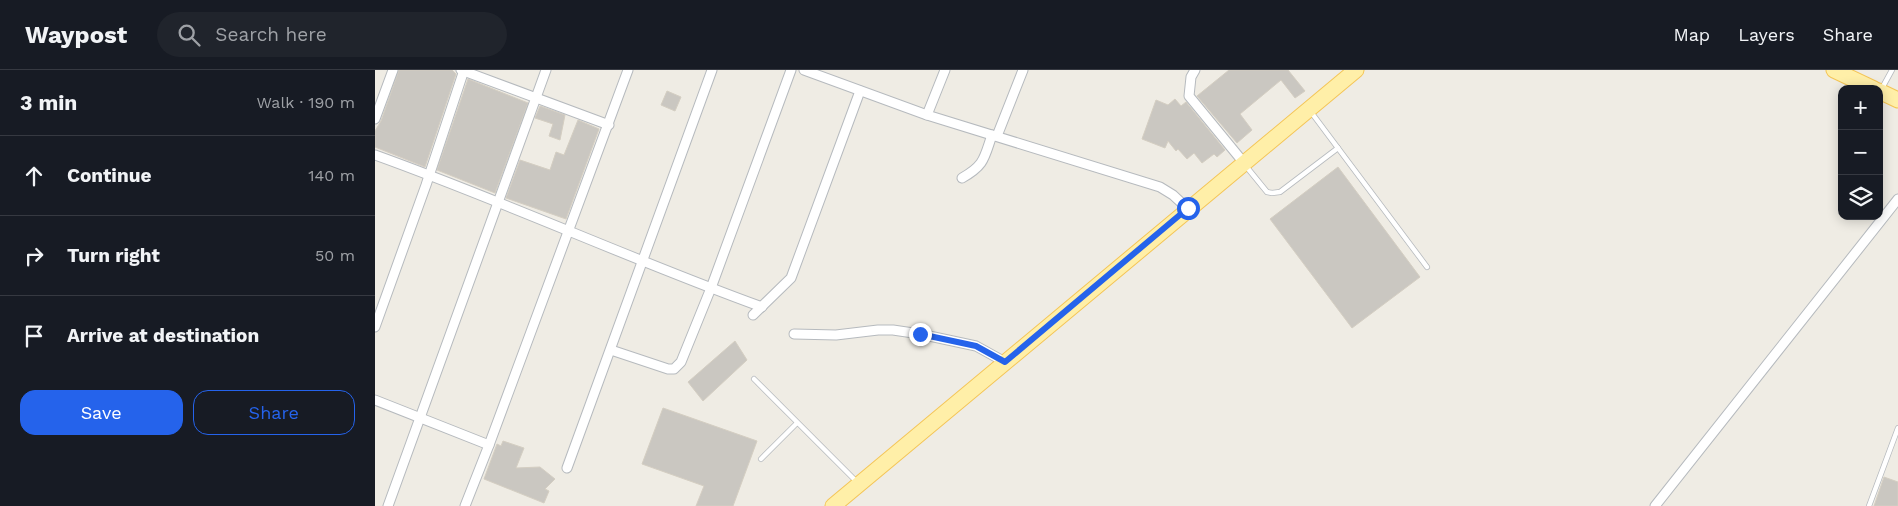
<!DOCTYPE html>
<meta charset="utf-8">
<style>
body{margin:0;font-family:"Work Sans",sans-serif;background:#20242c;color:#f1f3f6}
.controls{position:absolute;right:15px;top:15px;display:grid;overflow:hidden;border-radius:10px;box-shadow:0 2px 12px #0003}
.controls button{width:45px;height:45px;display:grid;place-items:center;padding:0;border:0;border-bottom:1px solid #363941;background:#171b24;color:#f1f3f6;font:25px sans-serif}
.stop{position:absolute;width:15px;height:15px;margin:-11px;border:4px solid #2563eb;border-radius:50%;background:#fff}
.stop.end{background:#2563eb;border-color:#fff;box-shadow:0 1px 5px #0008}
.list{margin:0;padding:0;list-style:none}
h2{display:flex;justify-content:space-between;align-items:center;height:65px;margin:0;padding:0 20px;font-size:21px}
h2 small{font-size:16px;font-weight:400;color:#9ea1a6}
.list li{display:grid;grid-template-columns:32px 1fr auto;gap:15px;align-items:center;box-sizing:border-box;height:80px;padding:0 20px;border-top:1px solid #363941}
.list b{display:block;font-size:19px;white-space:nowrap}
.list em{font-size:16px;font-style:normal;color:#9ea1a6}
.actions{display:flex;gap:10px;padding:15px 20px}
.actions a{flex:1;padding:11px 0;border:1px solid #2563eb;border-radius:15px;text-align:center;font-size:18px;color:#2563eb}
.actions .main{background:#2563eb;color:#fff}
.icon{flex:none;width:28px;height:28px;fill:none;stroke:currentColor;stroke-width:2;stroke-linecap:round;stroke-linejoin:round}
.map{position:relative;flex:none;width:1523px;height:436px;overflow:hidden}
header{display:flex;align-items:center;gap:30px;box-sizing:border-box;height:70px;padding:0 25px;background:#171b24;border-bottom:1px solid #363941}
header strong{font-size:24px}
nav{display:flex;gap:28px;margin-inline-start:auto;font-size:18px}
.search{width:350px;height:45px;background:#20242c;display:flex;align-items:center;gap:12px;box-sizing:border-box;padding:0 18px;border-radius:28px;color:#9ea1a6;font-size:19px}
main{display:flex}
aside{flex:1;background:#171b24}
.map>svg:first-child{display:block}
.building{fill:#cac7c1;stroke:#d4cec2}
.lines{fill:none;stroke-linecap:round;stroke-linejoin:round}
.service-casing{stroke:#b6babe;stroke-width:6}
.minor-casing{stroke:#b6babe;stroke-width:11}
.primary-casing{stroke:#f4c557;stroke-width:17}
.service{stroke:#fff;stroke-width:4.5}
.minor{stroke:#fff;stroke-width:9}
.primary{stroke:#ffefa8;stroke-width:15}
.route{stroke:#2563eb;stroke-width:6}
</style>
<header>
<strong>Waypost</strong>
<div class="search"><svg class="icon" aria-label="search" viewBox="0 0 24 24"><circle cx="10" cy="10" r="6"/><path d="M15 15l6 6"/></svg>Search here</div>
<nav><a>Map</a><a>Layers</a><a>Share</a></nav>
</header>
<main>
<aside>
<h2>3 min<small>Walk · 190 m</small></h2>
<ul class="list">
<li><svg class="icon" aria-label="ahead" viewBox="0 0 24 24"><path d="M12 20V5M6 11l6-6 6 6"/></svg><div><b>Continue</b></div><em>140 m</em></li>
<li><svg class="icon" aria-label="right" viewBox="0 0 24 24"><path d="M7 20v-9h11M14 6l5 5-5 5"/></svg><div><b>Turn right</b></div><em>50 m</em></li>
<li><svg class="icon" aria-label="arrive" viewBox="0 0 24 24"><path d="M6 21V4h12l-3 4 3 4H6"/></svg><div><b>Arrive at destination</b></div></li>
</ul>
<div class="actions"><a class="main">Save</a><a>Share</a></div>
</aside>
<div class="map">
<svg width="1523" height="436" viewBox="0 0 1523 436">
<rect width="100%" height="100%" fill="#efece4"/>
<g class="building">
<path d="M24 0H77L81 4 50 97 0 77V61L6 51Z"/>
<path d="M854 0H913L930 21 920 28 906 10 865 44 877 60 862 73 822 26Z"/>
<path d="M93 9 153 33 120 123 62 100Z"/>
<path d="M292 21 306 27 300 41 286 35Z"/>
<path d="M800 29 806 36 811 32 850 80 842 87 839 84 827 93 819 83 812 89 803 79 801 81 793 71 790 78 767 69 781 30 793 35Z"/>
<path d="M165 36 190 45 185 70 174 66 178 54 160 48Z"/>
<path d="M203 50 224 59 191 149 131 128 145 90 175 100 181 82 189 85Z"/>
<path d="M963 97 1045 207 977 258 895 149Z"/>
<path d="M360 271 372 290 328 331 313 312Z"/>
<path d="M288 338 382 371 358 436H321L329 416 267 394Z"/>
<path d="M128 371 149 378 141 398 165 397 180 409 170 419 174 421 169 433 109 409 122 374 126 376Z"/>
<path d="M1509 407 1523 412V436H1499Z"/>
</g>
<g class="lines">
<defs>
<g id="service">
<path d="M1506 20 1517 0"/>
<path d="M936 42 1052 197"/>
<path d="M870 95 892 122 897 123 905 122 963 78"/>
<path d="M379 309 482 412"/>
<path d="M386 389 422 353"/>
<path d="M1494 436 1523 358"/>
</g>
<g id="minor">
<path d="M86 0 234 55"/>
<path d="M429 0 552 45 785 117 798 125 813 139"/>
<path d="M820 0 816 7 814 26 869 93"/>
<path d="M552 45 570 0"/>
<path d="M0 49 18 0"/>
<path d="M622 66 648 0"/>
<path d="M0 85C131 132 257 190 387 237"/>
<path d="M587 108C610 95 609 88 617 65"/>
<path d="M378 245 416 208 485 21"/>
<path d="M0 257 51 115 89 0"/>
<path d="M419 264 461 265 503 260H518L545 264 601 276 630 292"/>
<path d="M236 280 293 299H299L306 292 336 218 416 0"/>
<path d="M0 330 114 375"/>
<path d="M192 398 337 0"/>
<path d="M13 436 171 0"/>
<path d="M90 436 114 375 253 0"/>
<path d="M1280 436 1523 129"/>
</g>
<g id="primary">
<path d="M1459 0 1499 19"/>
<path d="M1504 21 1523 30"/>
<path d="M458 436 981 0"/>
</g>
</defs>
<use href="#service" class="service-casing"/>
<use href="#minor" class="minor-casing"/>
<use href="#primary" class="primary-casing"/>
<use href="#service" class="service"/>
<use href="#minor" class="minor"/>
<use href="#primary" class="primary"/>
</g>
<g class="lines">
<path class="route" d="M545 264 601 276 630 292 813 138"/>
</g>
</svg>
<div class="controls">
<button>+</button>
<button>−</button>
<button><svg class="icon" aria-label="layers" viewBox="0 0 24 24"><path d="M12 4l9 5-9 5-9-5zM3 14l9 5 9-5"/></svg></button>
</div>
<div class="stop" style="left:813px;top:138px"></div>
<div class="stop end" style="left:545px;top:264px"></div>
</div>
</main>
